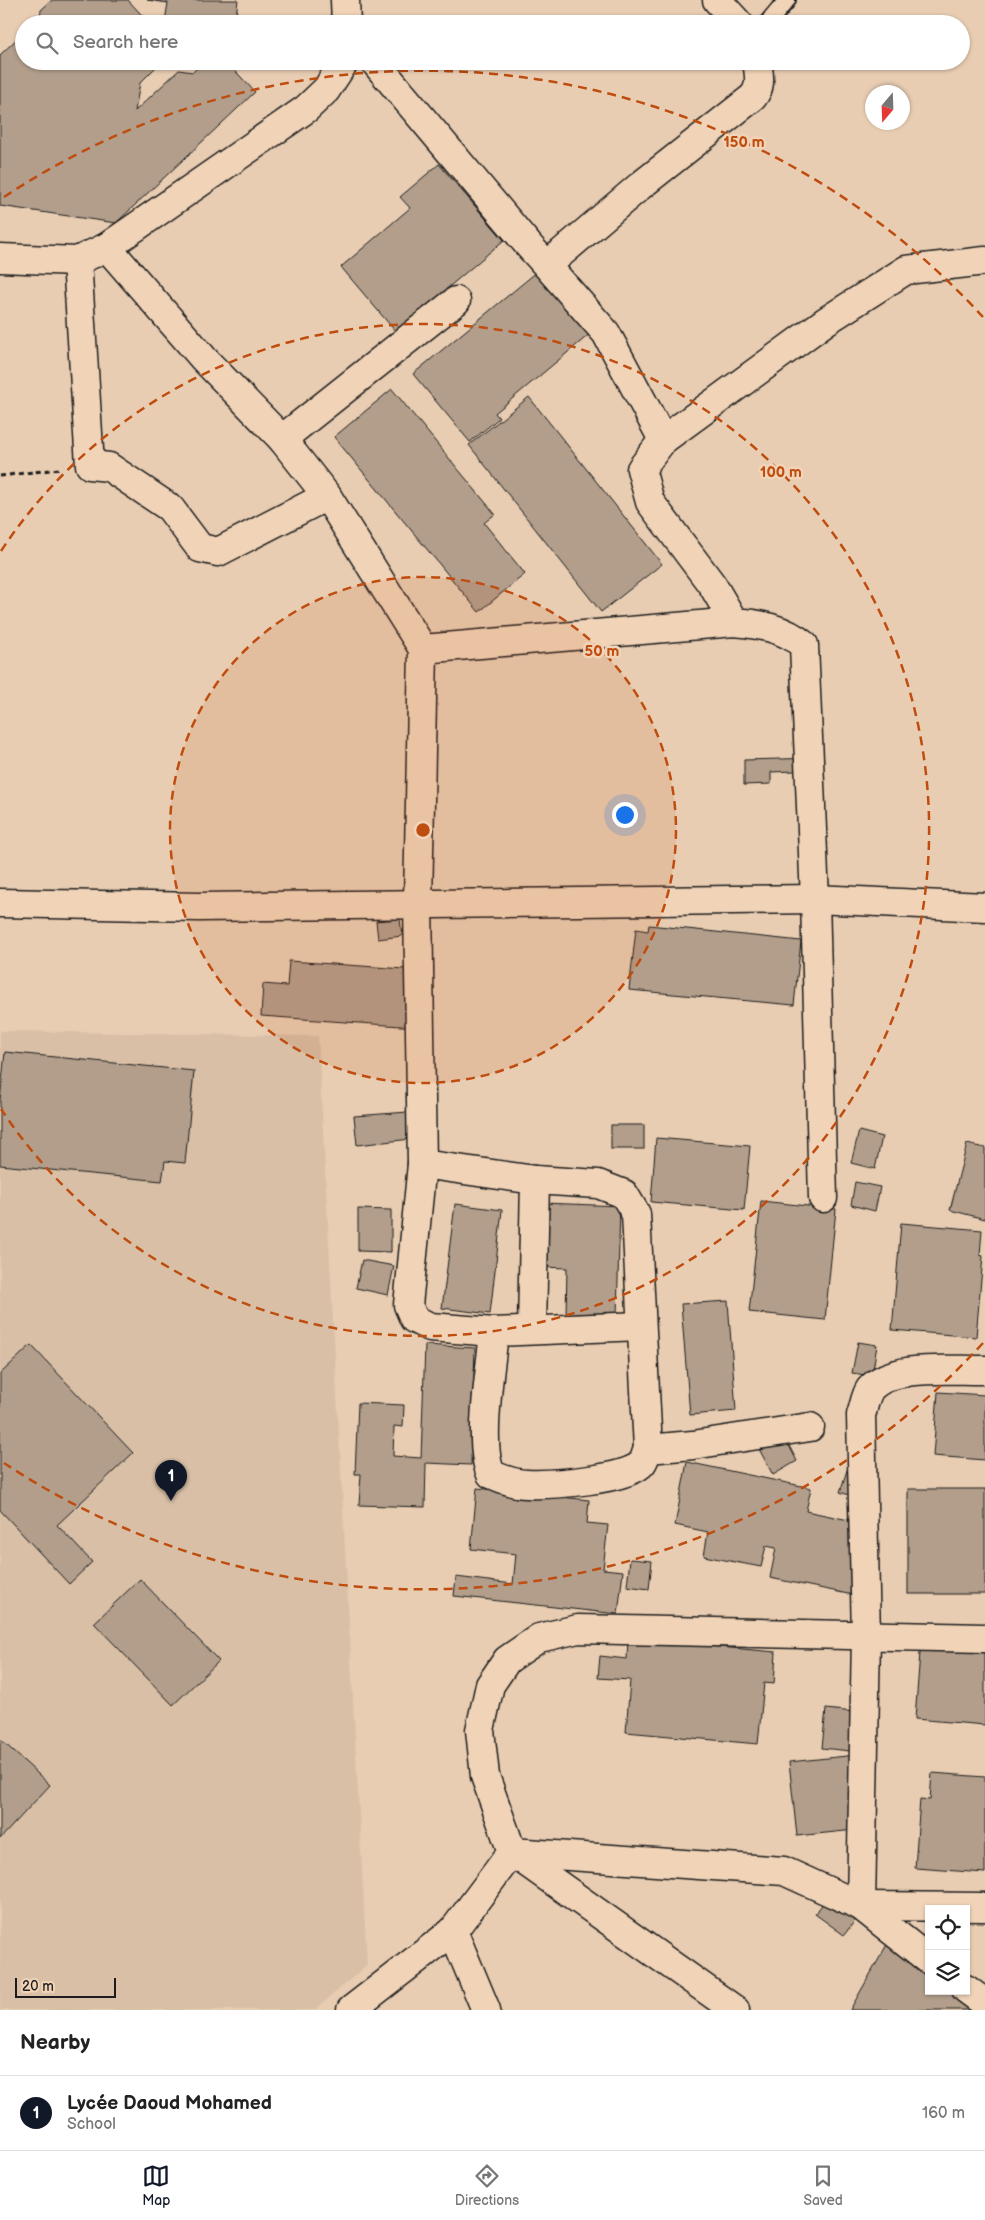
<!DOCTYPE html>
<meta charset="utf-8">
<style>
body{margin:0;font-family:"Balsamiq Sans",sans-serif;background:#f6f6f6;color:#222}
.controls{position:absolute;right:15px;bottom:15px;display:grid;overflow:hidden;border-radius:0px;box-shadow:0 1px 4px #0004}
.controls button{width:45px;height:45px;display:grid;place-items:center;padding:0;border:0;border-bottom:1px solid #e0e0e0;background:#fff;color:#222;font:25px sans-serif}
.compass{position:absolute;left:865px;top:85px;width:45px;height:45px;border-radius:50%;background:#fff;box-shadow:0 1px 4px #0004;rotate:199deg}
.scale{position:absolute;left:15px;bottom:12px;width:101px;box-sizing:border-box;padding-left:5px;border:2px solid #1c1c1c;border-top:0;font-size:14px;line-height:18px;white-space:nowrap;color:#1c1c1c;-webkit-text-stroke:4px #f1d4b8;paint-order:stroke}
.you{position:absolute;left:624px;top:814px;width:18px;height:18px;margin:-12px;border:4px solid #fff;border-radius:50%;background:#1a73e8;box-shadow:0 0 0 8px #1a73e833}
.badge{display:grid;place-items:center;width:32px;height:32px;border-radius:50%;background:#111827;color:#fff;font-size:16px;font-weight:700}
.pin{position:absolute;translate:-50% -41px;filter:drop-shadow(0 1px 2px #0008)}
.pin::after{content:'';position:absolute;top:26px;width:18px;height:15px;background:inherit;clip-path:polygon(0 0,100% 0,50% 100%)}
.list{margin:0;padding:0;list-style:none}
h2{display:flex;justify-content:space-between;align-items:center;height:65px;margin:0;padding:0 20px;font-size:21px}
h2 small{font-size:16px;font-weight:400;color:#767676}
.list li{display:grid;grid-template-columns:32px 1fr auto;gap:15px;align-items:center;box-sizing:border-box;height:75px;padding:0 20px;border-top:1px solid #e0e0e0}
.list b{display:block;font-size:19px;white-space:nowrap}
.list p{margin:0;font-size:16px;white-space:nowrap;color:#767676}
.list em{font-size:16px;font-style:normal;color:#767676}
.icon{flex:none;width:28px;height:28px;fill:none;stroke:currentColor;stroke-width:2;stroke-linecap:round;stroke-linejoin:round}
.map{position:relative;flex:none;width:985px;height:2010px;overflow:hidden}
.search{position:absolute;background:#fff;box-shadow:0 1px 4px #0004;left:15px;right:15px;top:15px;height:55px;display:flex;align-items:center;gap:12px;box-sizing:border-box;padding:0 18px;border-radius:28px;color:#767676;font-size:19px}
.sheet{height:140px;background:#fff}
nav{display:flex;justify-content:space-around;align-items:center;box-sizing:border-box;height:70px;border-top:1px solid #e0e0e0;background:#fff;font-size:14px;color:#767676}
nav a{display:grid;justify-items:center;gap:2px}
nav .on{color:#111827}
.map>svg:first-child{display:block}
.built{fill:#d8bfa6}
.building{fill:#b29e8b;stroke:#1c1c1c}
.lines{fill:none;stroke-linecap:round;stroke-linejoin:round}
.service-casing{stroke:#1c1c1c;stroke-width:20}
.minor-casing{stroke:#1c1c1c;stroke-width:31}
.path{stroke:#1c1c1c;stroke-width:3;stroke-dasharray:5 4;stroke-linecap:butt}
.service{stroke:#f1d4b8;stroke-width:16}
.minor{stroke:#f1d4b8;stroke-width:28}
.ring{fill:none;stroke:#bf4d0f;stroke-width:2.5;stroke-dasharray:9 6}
.centre{fill:#bf4d0f;stroke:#f1d4b8;stroke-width:2.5}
.ring-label{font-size:15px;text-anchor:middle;font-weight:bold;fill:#bf4d0f;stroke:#f1d4b8;stroke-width:5;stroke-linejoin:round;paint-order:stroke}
</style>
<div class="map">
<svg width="985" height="2010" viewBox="0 0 985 2010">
<rect width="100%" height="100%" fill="#e8cdb2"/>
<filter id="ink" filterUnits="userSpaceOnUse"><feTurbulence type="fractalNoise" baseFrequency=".02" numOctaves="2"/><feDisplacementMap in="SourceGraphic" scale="10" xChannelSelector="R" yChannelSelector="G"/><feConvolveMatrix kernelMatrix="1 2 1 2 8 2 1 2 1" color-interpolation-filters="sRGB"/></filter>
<g filter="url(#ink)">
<path class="built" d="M0 1031 318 1036 367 1965 315 2010H0Z"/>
<g class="building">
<path d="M52 0H128L150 24H33L40 17 41 10Z"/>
<path d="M147 0H238L235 24H182L165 21 168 3Z"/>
<path d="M24 32V61H162L140 83 135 111 179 70 193 72 204 61H226L255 92 116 223 0 206V55Z"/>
<path d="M439 164 504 240 396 332 341 267 410 208 400 197Z"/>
<path d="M544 266 597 328 495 413 499 418 470 442 413 374Z"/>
<path d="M392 389 495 514 484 523 525 574 479 612 334 437Z"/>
<path d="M529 397 662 564 601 612 469 445Z"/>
<path d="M818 758V770L771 772V784L744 785V760Z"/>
<path d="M400 919 402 936 378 939 376 921Z"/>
<path d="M649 925 801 941 794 1005 629 990 636 929 648 931Z"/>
<path d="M289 961 419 970 415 1027 261 1016 263 984 287 986Z"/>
<path d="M5 1052 194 1071 185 1163 165 1161 162 1181 0 1165V1101Z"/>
<path d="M408 1112 411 1139 357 1145 354 1116Z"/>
<rect x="611" y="1125" width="33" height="24"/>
<path d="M859 1131 882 1137 875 1169 851 1163Z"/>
<path d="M656 1138 750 1146 744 1210 651 1202Z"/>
<path d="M967 1144 985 1148V1219L950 1210Z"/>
<path d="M855 1182 880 1187 875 1211 851 1205Z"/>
<path d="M761 1201 836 1209 825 1320 749 1312Z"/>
<path d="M543 1203 620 1206 617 1316 566 1315 567 1268 541 1267Z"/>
<path d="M455 1204 502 1210 490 1314 442 1308Z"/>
<path d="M358 1209 391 1210V1252L358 1251Z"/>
<path d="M901 1223 982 1230 980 1255 983 1256 976 1337 892 1330Z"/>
<path d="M362 1260 394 1266 388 1295 356 1288Z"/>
<path d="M728 1301 736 1411 690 1415 681 1304Z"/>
<path d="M858 1342 877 1345 872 1376 852 1373Z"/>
<path d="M31 1345 133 1453 57 1525 92 1562 69 1584 0 1510V1374Z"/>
<path d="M425 1345 475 1348 471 1465 426 1463 425 1507 359 1505 361 1474H355L358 1403 404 1405 403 1427 394 1426 393 1456 421 1458Z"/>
<path d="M938 1392 985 1395V1460L933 1456Z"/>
<path d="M784 1436 797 1461 773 1475 759 1449Z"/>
<path d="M687 1462 811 1488 806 1511 868 1524 853 1595 770 1578 776 1548 766 1546 761 1567 704 1556 708 1532 675 1525Z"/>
<path d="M848 1467 875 1475 867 1501 840 1492Z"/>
<path d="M477 1488 589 1500 587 1523 608 1525 603 1569 623 1571 618 1614 454 1596 456 1577 513 1584 516 1554 471 1549Z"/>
<rect x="908" y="1489" width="77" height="105"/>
<path d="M630 1559 652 1561 649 1589 627 1586Z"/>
<path d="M140 1579 219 1661 173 1705 94 1623Z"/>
<path d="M922 1626 985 1631V1725L915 1719Z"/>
<path d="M628 1639 776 1652 774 1684 764 1683 758 1744 626 1732 630 1680 598 1678 600 1656 627 1659Z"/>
<path d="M826 1709 873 1714 869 1753 822 1748Z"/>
<path d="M0 1739 50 1785 0 1839Z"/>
<path d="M866 1754 874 1828 797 1836 789 1762Z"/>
<path d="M932 1773 985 1777V1873L915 1868 920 1799 930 1800Z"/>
<path d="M834 1889 863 1910 844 1935 815 1914Z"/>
<path d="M889 1941 929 1964V1991H966L985 2010H850Z"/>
</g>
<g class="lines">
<defs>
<path id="service" d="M767 24 787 0"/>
<g id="minor">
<path d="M345 0 346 24"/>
<path d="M717 0 739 24"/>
<path d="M374 61 530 247 542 260H553L640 186 753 97C762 86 759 75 757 61"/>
<path d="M107 247 204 359 282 439 327 496 423 649 418 903 422 1164 408 1305 414 1319 430 1327 494 1332 641 1326"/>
<path d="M0 258 77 261 107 247 306 109 326 90 345 61"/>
<path d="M542 260 606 333 663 440"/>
<path d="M77 261 90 465 109 467 170 508 200 548 218 552 327 496"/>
<path d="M282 439 456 301"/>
<path d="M734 622 713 586 650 502 641 469 663 440 826 321 906 270 985 261"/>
<path d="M423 649 734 622C759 624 784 628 804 645L815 899 823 1198"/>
<path d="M0 903 199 907 815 899 985 907"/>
<path d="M422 1164 535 1180 532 1329"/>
<path d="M535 1180 598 1184 624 1194 636 1214 648 1449 693 1445 810 1427"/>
<path d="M494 1332C491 1367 477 1444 491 1474 502 1479 515 1484 527 1484 549 1485 629 1480 642 1463 645 1459 646 1453 648 1449"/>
<path d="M861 1906 866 1636 861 1415C864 1407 865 1396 870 1389 892 1363 953 1371 985 1370"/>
<path d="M861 1906 985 1907"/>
<path d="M453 1931 486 2010"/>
<path d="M966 1989 985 2003"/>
<path d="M351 2010 453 1931 512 1852 784 1871 861 1906 929 1960"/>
<path d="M735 2010 512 1852 485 1776 480 1730 490 1685 507 1660 539 1638 578 1629 985 1638"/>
</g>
</defs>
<use href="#service" class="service-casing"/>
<use href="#minor" class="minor-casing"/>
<path class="path" d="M0 476 59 469"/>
<use href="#service" class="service"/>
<use href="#minor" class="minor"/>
</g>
</g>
<circle cx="423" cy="830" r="253" fill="#bf4d0f" fill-opacity=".12"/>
<g class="ring">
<circle cx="423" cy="830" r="253"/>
<path d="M1 551A506 506 0 1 1 1 1109"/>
<path d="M983 1343A759 759 0 0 1 4 1463M4 197A759 759 0 0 1 983 317"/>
</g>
<circle cx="423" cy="830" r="8" class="centre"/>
<g class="ring-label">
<text x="744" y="147">150 m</text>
<text x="781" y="477">100 m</text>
<text x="602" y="656">50 m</text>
</g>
</svg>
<div class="controls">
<button><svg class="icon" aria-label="locate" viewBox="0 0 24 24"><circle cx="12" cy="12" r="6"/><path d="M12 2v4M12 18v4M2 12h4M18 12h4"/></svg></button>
<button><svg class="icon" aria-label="layers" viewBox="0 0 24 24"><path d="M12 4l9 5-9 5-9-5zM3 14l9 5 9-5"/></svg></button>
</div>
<svg class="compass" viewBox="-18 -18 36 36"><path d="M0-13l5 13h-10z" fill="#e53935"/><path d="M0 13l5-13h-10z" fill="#767676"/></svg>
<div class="scale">20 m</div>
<div class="you"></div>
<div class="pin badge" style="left:171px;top:1501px">1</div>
<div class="search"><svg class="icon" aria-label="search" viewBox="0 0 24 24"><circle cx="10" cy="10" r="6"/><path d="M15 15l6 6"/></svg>Search here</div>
</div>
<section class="sheet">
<h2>Nearby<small></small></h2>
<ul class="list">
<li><span class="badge">1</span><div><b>Lycée Daoud Mohamed</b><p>School</p></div><em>160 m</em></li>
</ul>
</section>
<nav>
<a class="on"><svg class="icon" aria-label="map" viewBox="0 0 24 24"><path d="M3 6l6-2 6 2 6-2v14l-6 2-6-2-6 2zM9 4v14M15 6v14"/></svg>Map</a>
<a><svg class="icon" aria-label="directions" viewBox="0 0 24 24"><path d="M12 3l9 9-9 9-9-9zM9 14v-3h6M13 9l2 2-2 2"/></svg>Directions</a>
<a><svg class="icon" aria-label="saved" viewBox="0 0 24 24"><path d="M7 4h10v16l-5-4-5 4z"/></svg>Saved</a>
</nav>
